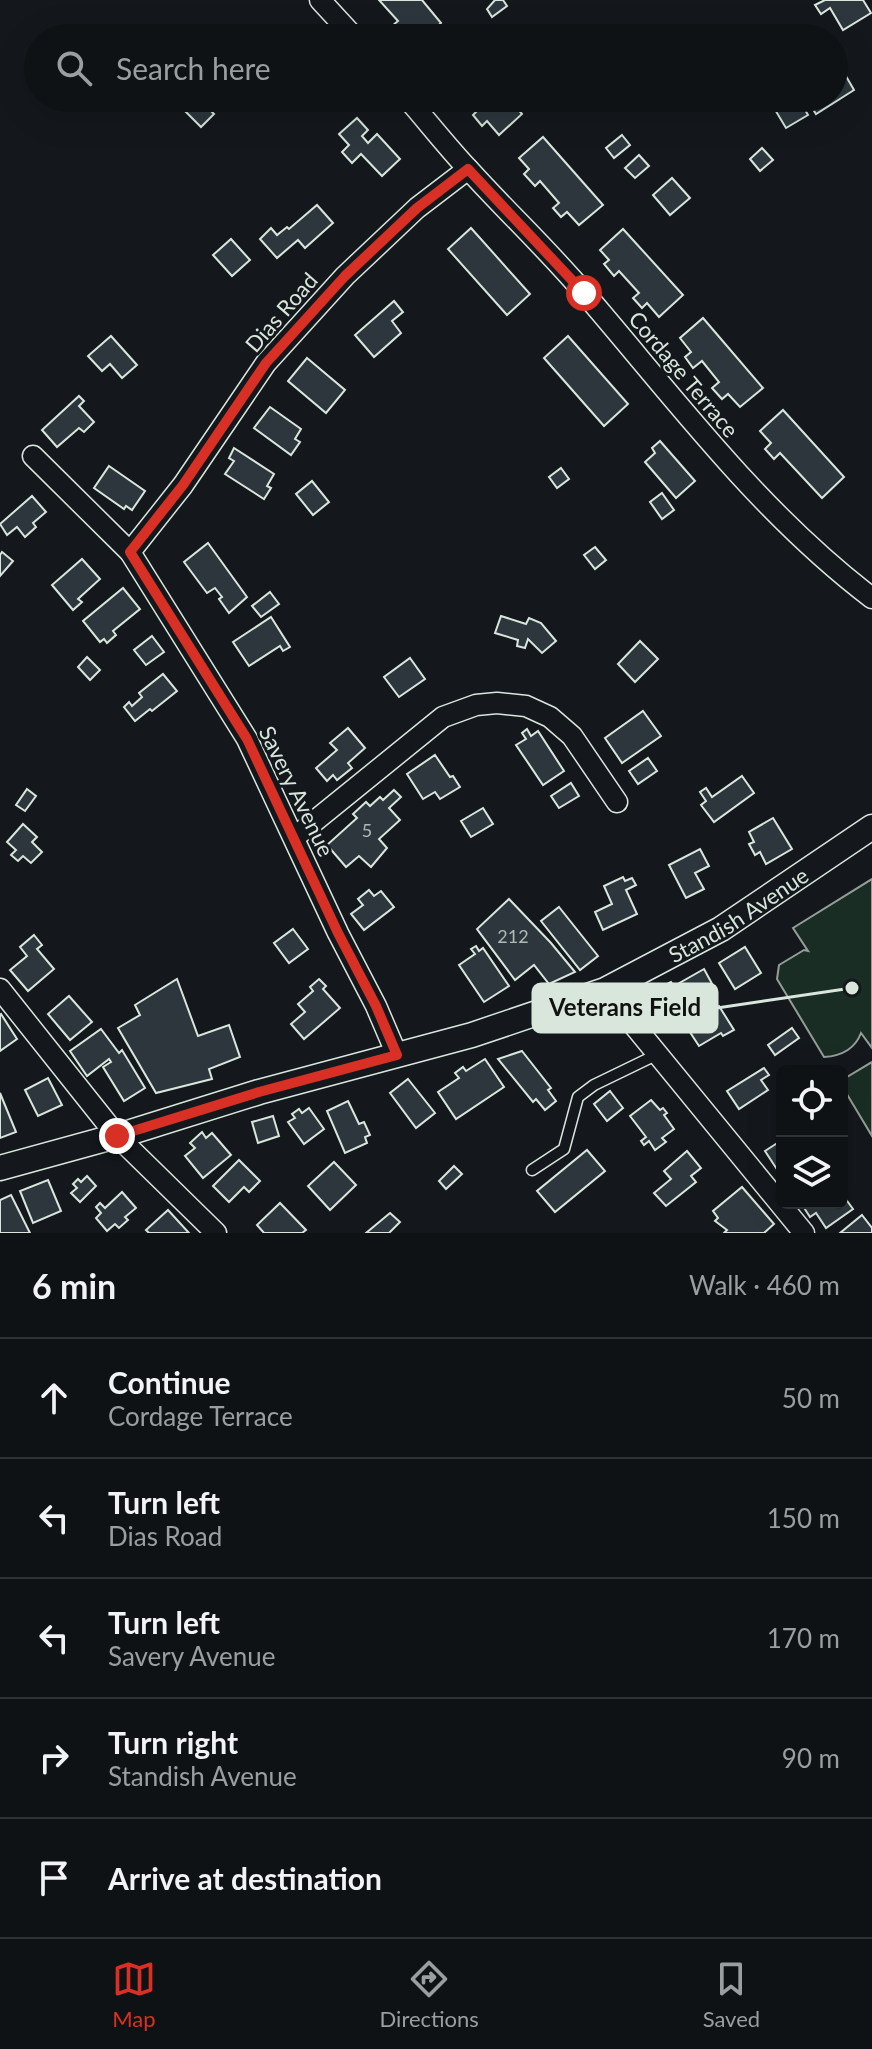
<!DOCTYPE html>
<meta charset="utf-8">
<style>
body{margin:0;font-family:Lato,sans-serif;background:#1d2022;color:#f1f3f6}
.controls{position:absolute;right:24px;bottom:24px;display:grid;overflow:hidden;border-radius:12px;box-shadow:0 8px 32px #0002}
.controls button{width:72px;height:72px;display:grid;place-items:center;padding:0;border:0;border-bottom:2px solid #2f3234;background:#0f1215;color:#f1f3f6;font:40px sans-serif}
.stop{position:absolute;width:24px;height:24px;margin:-18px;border:6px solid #d93025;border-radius:50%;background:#fff}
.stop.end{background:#d93025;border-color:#fff;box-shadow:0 2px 8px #0008}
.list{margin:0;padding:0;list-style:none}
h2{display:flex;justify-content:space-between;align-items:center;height:104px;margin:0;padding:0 32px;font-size:34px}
h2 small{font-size:26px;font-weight:400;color:#9b9ea0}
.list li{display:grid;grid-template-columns:52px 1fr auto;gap:24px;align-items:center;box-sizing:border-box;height:120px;padding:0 32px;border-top:2px solid #2f3234}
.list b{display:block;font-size:30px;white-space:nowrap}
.list p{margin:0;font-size:26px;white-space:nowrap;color:#9b9ea0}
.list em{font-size:26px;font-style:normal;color:#9b9ea0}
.icon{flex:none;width:44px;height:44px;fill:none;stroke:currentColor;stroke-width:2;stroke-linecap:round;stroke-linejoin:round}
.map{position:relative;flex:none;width:872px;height:1233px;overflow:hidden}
.search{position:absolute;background:#0f1215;box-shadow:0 8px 32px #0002;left:24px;right:24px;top:24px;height:88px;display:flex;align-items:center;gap:20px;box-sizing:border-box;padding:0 28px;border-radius:44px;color:#9b9ea0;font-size:30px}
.sheet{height:704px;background:#0f1215}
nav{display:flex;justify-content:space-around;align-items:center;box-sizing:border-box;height:112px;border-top:2px solid #2f3234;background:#0f1215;font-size:22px;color:#9b9ea0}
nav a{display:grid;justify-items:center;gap:4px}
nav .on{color:#d93025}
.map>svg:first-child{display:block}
.green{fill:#1a2d24;stroke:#939e99;stroke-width:2}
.building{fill:#2c363c;stroke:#d8e6dc;stroke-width:2}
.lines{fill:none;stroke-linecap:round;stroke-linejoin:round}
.service-casing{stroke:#d8e6dc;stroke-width:13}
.minor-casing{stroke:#d8e6dc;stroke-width:23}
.tertiary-casing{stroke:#d8e6dc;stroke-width:27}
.service{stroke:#14181c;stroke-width:10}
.minor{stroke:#14181c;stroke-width:20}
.tertiary{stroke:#14181c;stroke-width:24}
.route{stroke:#d93025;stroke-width:10}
.labels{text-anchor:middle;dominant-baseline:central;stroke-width:6;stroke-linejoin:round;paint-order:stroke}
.number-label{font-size:18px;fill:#adbab4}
.street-label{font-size:22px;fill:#d8e6dc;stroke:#14181c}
.leader{fill:none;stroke:#d8e6dc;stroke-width:3}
.callout-dot{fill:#d8e6dc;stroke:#14181c;stroke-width:3}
.callout{fill:#d8e6dc;stroke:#d8e6dc;stroke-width:3}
.callout-label{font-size:24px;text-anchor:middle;font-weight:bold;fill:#111}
</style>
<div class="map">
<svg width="872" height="1233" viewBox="0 0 872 1233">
<rect width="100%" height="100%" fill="#14181c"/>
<g class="green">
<path d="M872 879V1048L861 1033C855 1049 841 1056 824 1057L777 979 779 965 804 950 808 951 793 928Z"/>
<path d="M872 1062V1136L842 1086V1080Z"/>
</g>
<g class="building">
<path d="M379 0H422L441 23 424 38H413L407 30 401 36 392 26 398 21Z"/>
<path d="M495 0H503L507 6 492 17 487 9Z"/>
<path d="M825 0H863L871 13 843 30 830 8 821 14 815 5Z"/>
<path d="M843 71 854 90 816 114 806 98H834V77Z"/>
<path d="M198 98 214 114 201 127 184 110Z"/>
<path d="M465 98H509L522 114 499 135 487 121 482 126 473 115 477 111Z"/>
<path d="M768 98H798L808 115 786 128Z"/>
<path d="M357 118 368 130 362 136 368 143 377 134 400 159 382 176 361 154 352 163 342 152 349 145 339 134Z"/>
<path d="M622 135 630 145 614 158 606 148Z"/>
<path d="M543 137 603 205 579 225 567 212 561 217 553 208 559 203 540 181 535 186 524 174 529 169 519 158Z"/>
<path d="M762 148 773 160 760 171 750 159Z"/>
<path d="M639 155 649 166 635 178 625 168Z"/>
<path d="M672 178 690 198 670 215 653 195Z"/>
<path d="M317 205 333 223 305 248 298 240 277 258 260 239 271 228 277 235 287 227 289 229Z"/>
<path d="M471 228 530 294 507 315 448 249Z"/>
<path d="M623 229 683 295 659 317 647 303 642 308 633 298 639 293 619 271 614 276 604 264 609 260 600 250Z"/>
<path d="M231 239 250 260 232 276 213 255Z"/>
<path d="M394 301 403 312 392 321 401 333 374 357 355 335Z"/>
<path d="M703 318 763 388 740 407 728 394 722 399 712 388 719 382 702 361 693 368 685 357 691 352 680 338Z"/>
<path d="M111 336 137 365 122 378 110 364 102 371 88 356Z"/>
<path d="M568 336 628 404 604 426 544 358Z"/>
<path d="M307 358 345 390 326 413 288 381Z"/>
<path d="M79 396 84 401 79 406 94 422 84 432 79 428 57 447 42 430Z"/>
<path d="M270 407 301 429 295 439 300 442 291 455 254 428Z"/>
<path d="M783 410 844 477 822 498 780 453 774 459 765 449 771 443 760 431Z"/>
<path d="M660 441 695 481 676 498 645 462 655 453 652 448Z"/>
<path d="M234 448 274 474 267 486 271 488 264 499 225 474 234 461 229 458Z"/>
<path d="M109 466 145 491 132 510 126 506 124 509 94 488Z"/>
<path d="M561 468 569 479 557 488 549 477Z"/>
<path d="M312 481 329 502 313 515 296 494Z"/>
<path d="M662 493 674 510 662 519 650 502Z"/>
<path d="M32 496 46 512 33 523 36 527 25 537 17 527 7 535 0 524Z"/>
<path d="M208 543 247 597 229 613 219 599 222 597 215 588 207 593 184 562Z"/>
<path d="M595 547 606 560 595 569 584 555Z"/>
<path d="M2 552 13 561 0 576V555Z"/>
<path d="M82 559 100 579 78 599 82 602 73 610 52 585Z"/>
<path d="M123 588 140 609 113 631 116 635 107 643 104 639 100 642 83 621Z"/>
<path d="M270 592 279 604 261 617 252 606Z"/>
<path d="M501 616 526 624 529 618 541 623 556 641 542 653 528 639 525 648 517 646 518 640 495 633Z"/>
<path d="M271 617 290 647 283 651 280 646 249 666 233 642Z"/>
<path d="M152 636 164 652 146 665 134 650Z"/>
<path d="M640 641 658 659 635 682 618 664Z"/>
<path d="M87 657 100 670 90 680 78 667Z"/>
<path d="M410 658 425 679 399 697 384 677Z"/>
<path d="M163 674 177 691 152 711 150 709 135 721 124 707 129 702 132 706 142 697 139 693Z"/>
<path d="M643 711 661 736 622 763 605 738Z"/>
<path d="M348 728 365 748 348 763 352 768 337 780 333 775 327 781 316 768 337 750 330 743Z"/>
<path d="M527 729 531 736 538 731 564 771 543 785 516 745 526 739 522 733Z"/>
<path d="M435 755 450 777 453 776 460 787 440 799 435 792 423 799 407 774Z"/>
<path d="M648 758 657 771 638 784 629 771Z"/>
<path d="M742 776 754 793 714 822 701 805 706 801 700 792 706 788 712 797Z"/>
<path d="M571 783 579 796 559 808 551 796Z"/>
<path d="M27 789 36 796 25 811 16 805Z"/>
<path d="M394 790 401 797 389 808 400 820 379 839 387 848 371 867 359 856 346 867 327 845 357 818 353 814 366 802 370 806 380 797 383 800Z"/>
<path d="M483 808 493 824 471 837 461 821Z"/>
<path d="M773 818 792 849 766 864 760 852 755 855 749 844 754 842 749 832Z"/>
<path d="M23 824 37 837 32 842 42 852 31 863 23 856 18 861 11 855 16 850 7 842Z"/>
<path d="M700 849 709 866 695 873 704 889 686 898 669 865Z"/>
<path d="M623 877 625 881 632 878 636 885 626 890 637 914 603 930 595 912 612 904 604 886Z"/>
<path d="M369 890 374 896 381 891 394 907 364 930 351 914 363 905 358 899Z"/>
<path d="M509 899 551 943 575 972 549 984 534 965 515 980 477 929Z"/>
<path d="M559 907 598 956 580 970 541 921Z"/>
<path d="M293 929 308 949 289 963 274 943Z"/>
<path d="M34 935 42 945 37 949 54 969 28 991 10 970 27 956 20 947Z"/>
<path d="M476 946 479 951 483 948 509 986 484 1002 459 965 475 954 471 949Z"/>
<path d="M745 947 761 973 735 989 719 963Z"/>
<path d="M704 969 716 991 657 1025 639 1005 665 990 663 986 671 982 674 986Z"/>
<path d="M177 979 198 1036 229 1025 240 1057 209 1069 212 1079 156 1093 118 1028 140 1015 135 1005Z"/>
<path d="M319 979 326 986 323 989 340 1008 304 1039 291 1024 305 1012 298 1004 313 991 310 987Z"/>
<path d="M69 996 92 1022 70 1040 48 1014Z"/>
<path d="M719 1006 734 1030 723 1036 721 1033 699 1046 686 1026Z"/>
<path d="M1 1014 17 1039 0 1051V1015Z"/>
<path d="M792 1028 799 1038 775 1055 768 1045Z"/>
<path d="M101 1029 119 1053 122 1050 145 1088 124 1101 103 1067 111 1062 109 1059 87 1076 70 1051Z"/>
<path d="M522 1051 551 1088 548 1090 556 1101 545 1110 536 1099 533 1102 498 1059Z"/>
<path d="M485 1059 504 1087 456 1119 438 1092 459 1078 455 1073 463 1067 466 1071Z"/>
<path d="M764 1068 769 1075 761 1080 768 1090 739 1109 727 1091Z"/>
<path d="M48 1078 62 1105 38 1116 25 1090Z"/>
<path d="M408 1079 435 1113 416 1128 390 1093Z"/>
<path d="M610 1091 623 1108 607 1121 594 1104Z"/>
<path d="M0 1093 16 1132 0 1138Z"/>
<path d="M651 1100 660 1110 663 1108 667 1113 664 1115 674 1129 662 1138 666 1142 655 1150 649 1141 644 1145 641 1141 646 1137 630 1116Z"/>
<path d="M348 1101 359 1124 364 1122 370 1135 365 1137 367 1143 345 1153 327 1111Z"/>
<path d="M309 1108 324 1129 304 1144 288 1122 295 1118 292 1114 299 1109 302 1113Z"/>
<path d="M273 1116 279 1136 258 1143 252 1122Z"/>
<path d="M202 1132 206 1138 212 1133 231 1155 203 1178 185 1156 195 1148 190 1143Z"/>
<path d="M782 1140V1172L780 1174 765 1151Z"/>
<path d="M587 1150 605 1171 555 1212 537 1191Z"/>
<path d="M687 1151 701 1168 691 1176 696 1182 666 1206 654 1193 671 1179 664 1171Z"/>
<path d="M239 1160 260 1181 249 1192 244 1187 229 1202 213 1186Z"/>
<path d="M334 1162 356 1185 330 1210 308 1186Z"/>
<path d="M454 1166 462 1174 446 1189 439 1181Z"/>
<path d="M87 1176 96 1186 80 1202 71 1193 77 1188 73 1184 78 1179 81 1182Z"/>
<path d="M48 1180 61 1211 33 1223 20 1191Z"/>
<path d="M742 1187 774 1224 764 1233H724L727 1230 715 1221 718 1218 713 1211Z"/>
<path d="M122 1192 136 1208 125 1217 128 1220 119 1228 115 1224 107 1231 96 1218 101 1213 96 1207 100 1203 105 1208Z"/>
<path d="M842 1194 853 1209 826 1228 816 1213 810 1217 801 1203H842Z"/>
<path d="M11 1195 30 1233H0V1200Z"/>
<path d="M280 1203 306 1230 302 1233H264L257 1225Z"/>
<path d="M168 1210 189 1233H149L146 1230Z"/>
<path d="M390 1213 400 1222 389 1233H366Z"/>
<path d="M862 1215 872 1228V1233H840Z"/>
</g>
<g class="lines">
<defs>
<path id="service" d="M532 1170 564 1149 578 1097 594 1085 658 1054"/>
<g id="minor">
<path d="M320 0 355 38"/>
<path d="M407 98C428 122 448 148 470 171 508 213 550 252 586 295 677 401 760 513 872 598"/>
<path d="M33 456 130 552 247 739 338 933 376 1006 397 1055"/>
<path d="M130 552 183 485 266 363 345 276 417 208 468 169"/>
<path d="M295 837 443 717 476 705 497 703 526 706 550 717 572 736 617 802"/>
<path d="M0 989 117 1136 216 1233"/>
<path d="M605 990 804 1233"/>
</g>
<g id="tertiary">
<path id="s1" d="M0 1168 131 1132 259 1092 472 1035 605 990 721 929 872 827"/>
</g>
</defs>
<use href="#service" class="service-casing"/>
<use href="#minor" class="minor-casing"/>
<use href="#tertiary" class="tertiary-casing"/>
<use href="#service" class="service"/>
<use href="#minor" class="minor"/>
<use href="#tertiary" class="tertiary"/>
</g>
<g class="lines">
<path class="route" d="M117 1136 259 1092 397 1055 376 1006 338 933 247 739 130 552 183 485 266 363 345 276 417 208 468 169 584 293"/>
</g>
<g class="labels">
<g class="number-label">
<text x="367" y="830">5</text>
<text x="513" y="936">212</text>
</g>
<g class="street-label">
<text transform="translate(281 312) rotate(-49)">Dias Road</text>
<text transform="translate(684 374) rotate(50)">Cordage Terrace</text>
<text transform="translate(297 791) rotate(64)">Savery Avenue</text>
<text stroke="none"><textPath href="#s1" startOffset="784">Standish Avenue</textPath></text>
</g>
</g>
<path class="leader" d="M852 988L717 1008"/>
<circle class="callout-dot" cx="852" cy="988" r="8"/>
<rect class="callout" x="533" y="984" width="184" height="48" rx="8"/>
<g class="callout-label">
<text x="625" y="1016">Veterans Field</text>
</g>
</svg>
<div class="controls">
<button><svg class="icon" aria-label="locate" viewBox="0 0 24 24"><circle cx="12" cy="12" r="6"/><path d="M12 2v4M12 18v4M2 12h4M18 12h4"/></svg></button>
<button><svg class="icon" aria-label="layers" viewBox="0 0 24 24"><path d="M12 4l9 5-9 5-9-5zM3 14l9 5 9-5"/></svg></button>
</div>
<div class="stop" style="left:584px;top:293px"></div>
<div class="stop end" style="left:117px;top:1136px"></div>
<div class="search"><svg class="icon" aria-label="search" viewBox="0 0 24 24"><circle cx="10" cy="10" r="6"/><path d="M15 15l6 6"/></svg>Search here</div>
</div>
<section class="sheet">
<h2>6 min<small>Walk · 460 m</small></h2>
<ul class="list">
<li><svg class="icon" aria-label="ahead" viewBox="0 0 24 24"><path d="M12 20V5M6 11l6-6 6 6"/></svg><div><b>Continue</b><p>Cordage Terrace</p></div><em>50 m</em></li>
<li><svg class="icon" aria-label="left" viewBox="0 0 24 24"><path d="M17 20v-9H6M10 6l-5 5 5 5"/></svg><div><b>Turn left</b><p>Dias Road</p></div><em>150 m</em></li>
<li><svg class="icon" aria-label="left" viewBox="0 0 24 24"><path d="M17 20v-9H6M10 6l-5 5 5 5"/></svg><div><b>Turn left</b><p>Savery Avenue</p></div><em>170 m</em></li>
<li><svg class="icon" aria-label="right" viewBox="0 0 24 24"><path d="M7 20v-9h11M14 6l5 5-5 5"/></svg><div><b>Turn right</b><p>Standish Avenue</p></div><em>90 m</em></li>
<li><svg class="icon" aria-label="arrive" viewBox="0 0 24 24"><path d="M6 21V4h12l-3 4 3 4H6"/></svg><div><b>Arrive at destination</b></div></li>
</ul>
</section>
<nav>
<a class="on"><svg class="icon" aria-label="map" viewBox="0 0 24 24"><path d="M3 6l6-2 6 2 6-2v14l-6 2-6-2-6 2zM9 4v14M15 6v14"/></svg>Map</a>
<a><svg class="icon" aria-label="directions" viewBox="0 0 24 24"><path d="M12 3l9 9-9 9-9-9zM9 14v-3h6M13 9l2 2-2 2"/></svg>Directions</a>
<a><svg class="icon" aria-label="saved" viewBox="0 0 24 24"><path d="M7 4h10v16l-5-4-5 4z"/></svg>Saved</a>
</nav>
